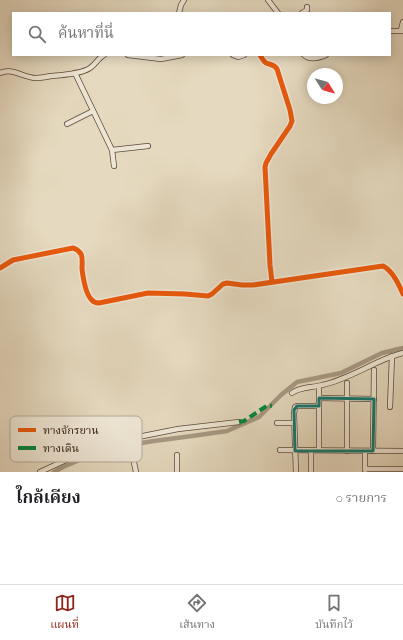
<!DOCTYPE html>
<html lang="th">
<meta charset="utf-8">
<style>
body{margin:0;font-family:"IM FELL French Canon","Noto Serif Thai",serif;background:#f6f6f6;color:#202124}
.compass{position:absolute;left:307px;top:68px;width:36px;height:36px;border-radius:50%;background:#fff;box-shadow:0 2px 10px #0003;rotate:127deg}
.list{margin:0;padding:0;list-style:none}
h2{display:flex;justify-content:space-between;align-items:center;height:52px;margin:0;padding:0 16px;font-size:17px}
h2 small{font-size:13px;font-weight:400;color:#757577}
.icon{flex:none;width:22px;height:22px;fill:none;stroke:currentColor;stroke-width:2;stroke-linecap:round;stroke-linejoin:round}
.map{position:relative;flex:none;width:403px;height:472px;overflow:hidden}
.search{position:absolute;background:#fff;box-shadow:0 2px 10px #0003;left:12px;right:12px;top:12px;height:44px;display:flex;align-items:center;gap:10px;box-sizing:border-box;padding:0 14px;border-radius:0px;color:#757577;font-size:15px}
.sheet{height:112px;background:#fff}
nav{display:flex;justify-content:space-around;align-items:center;box-sizing:border-box;height:56px;border-top:1px solid #e0e0e0;background:#fff;font-size:11px;color:#757577}
nav a{display:grid;justify-items:center;gap:2px}
nav .on{color:#8f2418}
.map>svg:first-child{display:block}
.lines{fill:none;stroke-linecap:round;stroke-linejoin:round}
.canal{stroke:#a79883;stroke-width:4.5}
.minor-casing{stroke:#5c4a3a;stroke-width:6}
.minor{stroke:#eee6d5;stroke-width:4.5}
.quiet{stroke:#00873e;stroke-width:4;stroke-dasharray:8 4;stroke-linecap:butt}
.cycleway-casing{stroke:#eee6d5;stroke-width:8}
.cycleway{stroke:#e8590c;stroke-width:5}
.marked{fill:none;stroke:#0f766e;stroke-width:3;stroke-linejoin:round}
.key{fill:#eee6d5;stroke:#b4a999;stroke-width:1}
.key-label{font-size:11px;fill:#2e1a0e}
</style>
<div class="map">
<svg width="403" height="472" viewBox="0 0 403 472">
<rect width="100%" height="100%" fill="#e5d9bf"/>
<filter id="stains"><feTurbulence type="fractalNoise" baseFrequency=".005" numOctaves="4"/><feColorMatrix values="0 0 0 0 .2 0 0 0 0 .09 0 0 0 0 .02 0 0 0 .5 -.17"/></filter>
<radialGradient id="worn" r=".72"><stop offset=".6" stop-color="#630" stop-opacity="0"/><stop offset="1" stop-color="#630" stop-opacity=".3"/></radialGradient>
<g class="lines">
<path class="canal" d="M54 472 63 467 89 456 123 446 154 441 192 436 227 431 259 417 281 395 297 382 341 373 382 353 403 348"/>
<defs>
<g id="minor">
<path d="M268 0 278 13"/>
<path d="M179 13 181 5 184 0"/>
<path d="M302 13 307 10V7"/>
<path d="M401 30 403 22"/>
<path d="M390 31H403"/>
<path d="M128 55 161 59 182 55"/>
<path d="M233 55 238 57 244 55"/>
<path d="M260 55C262 58 263 61 266 63 271 65 274 64 277 69L290 110 292 121 290 126 271 154 266 163 265 167 270 265 272 282"/>
<path d="M304 55C310 61 319 58 326 55"/>
<path d="M0 73C13 67 23 78 36 78 41 78 46 77 51 76 63 75 81 74 90 68 96 64 98 58 104 55"/>
<path d="M75 73 112 150 148 146"/>
<path d="M67 124 93 111"/>
<path d="M112 150 114 166"/>
<path d="M0 268 13 260 73 248C77 249 79 251 81 254 83 258 82 264 82 269 83 277 85 293 91 299 93 302 96 303 99 303L148 293 185 294 208 296 212 294 223 284 227 283 242 285H253L383 266C393 271 399 285 403 294"/>
<path d="M292 393C301 386 312 388 322 385 351 379 375 360 403 353"/>
<path d="M319 398 374 399"/>
<path d="M390 407 392 356"/>
<path d="M277 423H294"/>
<path d="M129 439 136 472"/>
<path d="M280 450 403 451"/>
<path d="M319 450V389"/>
<path d="M347 451V383"/>
<path d="M373 451 374 370"/>
<path d="M365 469H403"/>
<path d="M365 470V451"/>
<path d="M40 472 81 453 113 442 178 429 239 422"/>
<path d="M177 472V455"/>
<path d="M296 472 294 414 295 407 297 406H319"/>
<path d="M311 472V451"/>
</g>
</defs>
<use href="#minor" class="minor-casing"/>
<use href="#minor" class="minor"/>
<path class="quiet" d="M239 422 244 421 268 405 272 406"/>
<defs>
<g id="cycleway">
<path d="M260 55C262 58 263 61 266 63 271 65 274 64 277 69L290 110 292 121 290 126 271 154 266 163 265 167 270 265 272 282"/>
<path d="M0 268 13 260 73 248C77 249 79 251 81 254 83 258 82 264 82 269 83 277 85 293 91 299 93 302 96 303 99 303L148 293 185 294 208 296 212 294 223 284 227 283 242 285H253L383 266C393 271 399 285 403 294"/>
</g>
</defs>
<use href="#cycleway" class="cycleway-casing"/>
<use href="#cycleway" class="cycleway"/>
</g>
<path class="marked" d="M319 398 374 399 373 451H295L294 410 297 406H319Z"/>
<rect x="10" y="416" width="132" height="46" rx="6" class="key"/>
<rect x="18" y="428" width="18" height="4" fill="#e8590c"/>
<rect x="18" y="446" width="18" height="4" fill="#00873e"/>
<g class="key-label">
<text x="43" y="434">ทางจักรยาน</text>
<text x="43" y="452">ทางเดิน</text>
</g>
<rect width="100%" height="100%" filter="url(#stains)"/>
<rect width="100%" height="100%" fill="url(#worn)"/>
</svg>
<svg class="compass" viewBox="-18 -18 36 36"><path d="M0-13l5 13h-10z" fill="#e53935"/><path d="M0 13l5-13h-10z" fill="#757577"/></svg>
<div class="search"><svg class="icon" aria-label="search" viewBox="0 0 24 24"><circle cx="10" cy="10" r="6"/><path d="M15 15l6 6"/></svg>ค้นหาที่นี่</div>
</div>
<section class="sheet">
<h2>ใกล้เคียง<small>0 รายการ</small></h2>
<ul class="list">
</ul>
</section>
<nav>
<a class="on"><svg class="icon" aria-label="map" viewBox="0 0 24 24"><path d="M3 6l6-2 6 2 6-2v14l-6 2-6-2-6 2zM9 4v14M15 6v14"/></svg>แผนที่</a>
<a><svg class="icon" aria-label="directions" viewBox="0 0 24 24"><path d="M12 3l9 9-9 9-9-9zM9 14v-3h6M13 9l2 2-2 2"/></svg>เส้นทาง</a>
<a><svg class="icon" aria-label="saved" viewBox="0 0 24 24"><path d="M7 4h10v16l-5-4-5 4z"/></svg>บันทึกไว้</a>
</nav>
